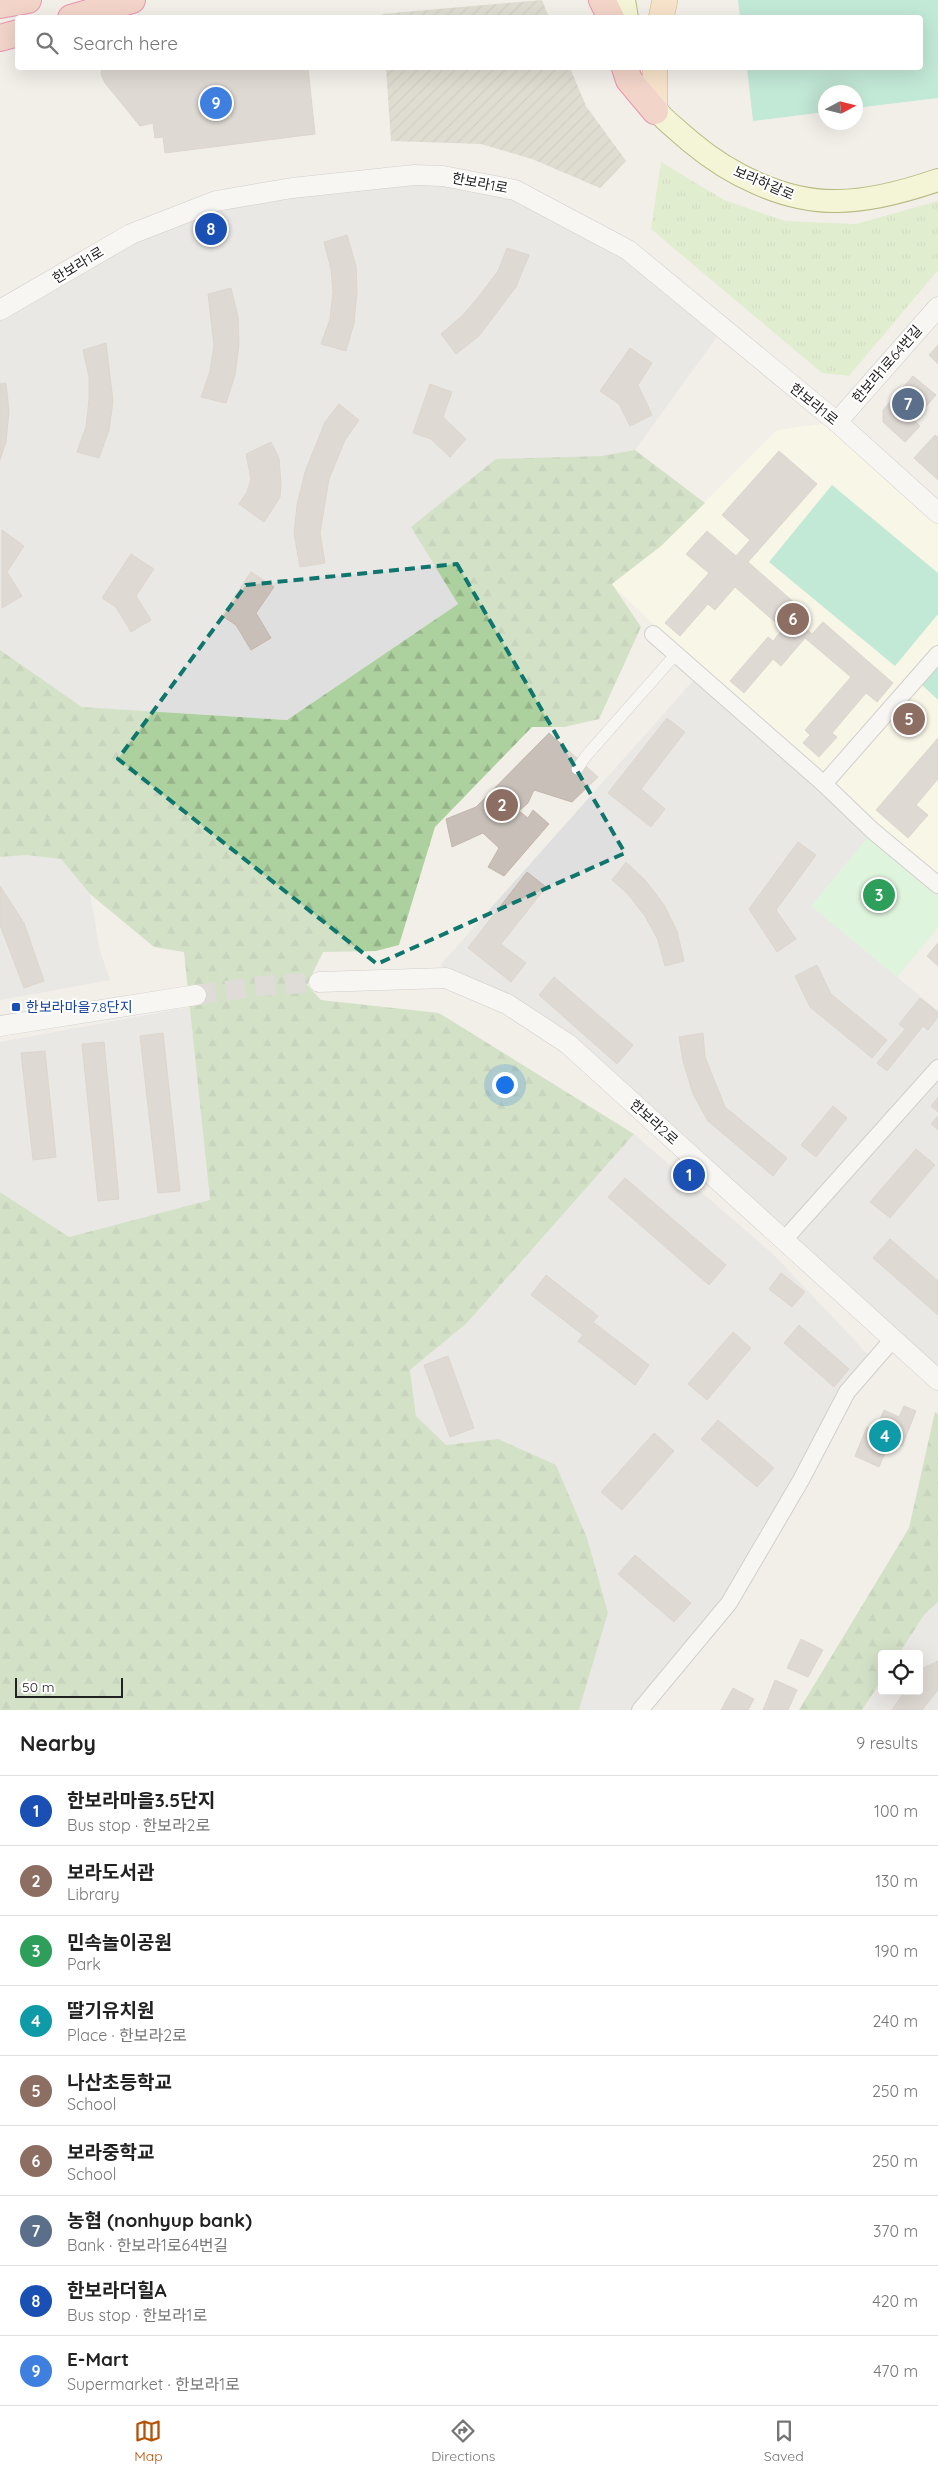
<!DOCTYPE html>
<meta charset="utf-8">
<style>
body{margin:0;font-family:Quicksand,"Noto Sans KR",sans-serif;background:#f6f6f6;color:#222}
.controls{position:absolute;right:15px;bottom:15px;display:grid;overflow:hidden;border-radius:5px;box-shadow:0 5px 20px #0002}
.controls button{width:45px;height:45px;display:grid;place-items:center;padding:0;border:0;border-bottom:1px solid #e0e0e0;background:#fff;color:#222;font:25px sans-serif}
.compass{position:absolute;left:818px;top:85px;width:45px;height:45px;border-radius:50%;background:#fff;box-shadow:0 5px 20px #0002;rotate:83deg}
.scale{position:absolute;left:15px;bottom:12px;width:108px;box-sizing:border-box;padding-left:5px;border:2px solid #222;border-top:0;font-size:14px;line-height:18px;white-space:nowrap;color:#222;-webkit-text-stroke:4px #fff;paint-order:stroke}
.you{position:absolute;left:504px;top:1084px;width:18px;height:18px;margin:-12px;border:4px solid #fff;border-radius:50%;background:#1a73e8;box-shadow:0 0 0 8px #1a73e833}
.badge{display:grid;place-items:center;width:32px;height:32px;border-radius:50%;background:#b45309;color:#fff;font-size:16px;font-weight:700}
.pin{position:absolute;translate:-50% -50%;border:2px solid #fff;box-shadow:0 1px 5px #0006}
.list{margin:0;padding:0;list-style:none}
h2{display:flex;justify-content:space-between;align-items:center;height:65px;margin:0;padding:0 20px;font-size:21px}
h2 small{font-size:16px;font-weight:400;color:#767676}
.list li{display:grid;grid-template-columns:32px 1fr auto;gap:15px;align-items:center;box-sizing:border-box;height:70px;padding:0 20px;border-top:1px solid #e0e0e0}
.list b{display:block;font-size:19px;white-space:nowrap}
.list p{margin:0;font-size:16px;white-space:nowrap;color:#767676}
.list em{font-size:16px;font-style:normal;color:#767676}
.icon{flex:none;width:28px;height:28px;fill:none;stroke:currentColor;stroke-width:2;stroke-linecap:round;stroke-linejoin:round}
.map{position:relative;flex:none;width:938px;height:1710px;overflow:hidden}
.search{position:absolute;background:#fff;box-shadow:0 5px 20px #0002;left:15px;right:15px;top:15px;height:55px;display:flex;align-items:center;gap:12px;box-sizing:border-box;padding:0 18px;border-radius:5px;color:#767676;font-size:19px}
.sheet{height:695px;background:#fff}
nav{display:flex;justify-content:space-around;align-items:center;box-sizing:border-box;height:70px;border-top:1px solid #e0e0e0;background:#fff;font-size:14px;color:#767676}
nav a{display:grid;justify-items:center;gap:2px}
nav .on{color:#b45309}
.map>svg:first-child{display:block}
.residential{fill:#e0dfdf}
.education{fill:#ffffe5}
.construction{fill:url(#construction-furrows)}
.grass{fill:url(#grass-tufts)}
.forest{fill:url(#forest-firs)}
.park{fill:#c8facc}
.pitch{fill:#88e0be}
.building{fill:#c7bfb8;stroke:#c4b6ab}
.lines{fill:none;stroke-linecap:round;stroke-linejoin:round}
.tertiary-tunnel{stroke:#c8c6c1;stroke-width:20;stroke-dasharray:20 10;stroke-linecap:butt}
.pedestrian-casing{stroke:#a9a9a9;stroke-width:12}
.minor-casing{stroke:#a9a9a9;stroke-width:18}
.tertiary-casing{stroke:#a9a9a9;stroke-width:21}
.secondary-casing{stroke:#707d05;stroke-width:24}
.primary-casing{stroke:#a06b00;stroke-width:26}
.trunk-casing{stroke:#dc2a67;stroke-width:28}
.pedestrian{stroke:#fff;stroke-width:11}
.minor{stroke:#fff;stroke-width:16}
.tertiary{stroke:#fff;stroke-width:20}
.secondary{stroke:#f7fabf;stroke-width:22}
.primary{stroke:#fcd6a4;stroke-width:25}
.trunk{stroke:#f2b4a3;stroke-width:26}
.marked{fill:none;stroke:#0f766e;stroke-width:4;stroke-dasharray:10 6;stroke-linejoin:round}
.transit-dot{fill:#1a4fb4;stroke:#fff;stroke-width:2}
.labels{text-anchor:middle;dominant-baseline:central;stroke-width:4;stroke-linejoin:round;paint-order:stroke}
.street-label{font-size:14px;fill:#222;stroke:#fff}
.transit-label{font-size:14px;fill:#164399;stroke:#fff;text-anchor:start}
</style>
<div class="map">
<svg width="938" height="1710" viewBox="0 0 938 1710">
<defs>
<pattern id="construction-furrows" width="10" height="10" patternUnits="userSpaceOnUse" patternTransform="scale(1.25)"><rect width="10" height="10" fill="#c7c7b4"/><path d="M-1 1l2-2M0 10L10 0M9 11l2-2" fill="none" stroke="#abab9a"/></pattern>
<pattern id="grass-tufts" width="24" height="20" patternUnits="userSpaceOnUse" patternTransform="scale(1.25)"><rect width="24" height="20" fill="#cdebb0"/><path d="M3 7l-1-3M5 7V3M7 7l1-3M15 17l-1-3M17 17v-4M19 17l1-3" fill="none" stroke="#b0c997"/></pattern>
<pattern id="forest-firs" width="22" height="20" patternUnits="userSpaceOnUse" patternTransform="scale(1.25)"><rect width="22" height="20" fill="#add19e"/><path d="M5 1l3.5 6h-7zM16 11l3.5 6h-7z" fill="#95b388"/></pattern>
</defs>
<rect width="100%" height="100%" fill="#f2efe9"/>
<g class="residential">
<path d="M362 179 515 190 628 250 722 330 635 450 602 456 412 527 458 604 287 720 82 707 0 650V310L216 201Z"/>
<path d="M699 674 873 831 812 906 938 1011V1380L568 1044 446 978 441 964Z"/>
<path d="M26 855 61 859 90 894 100 951 110 980 0 1000V857Z"/>
<path d="M190 1007 210 1201 68 1237 0 1192V1042Z"/>
<path d="M634 1134 773 1254 874 1361 729 1603 640 1710H579L608 1613 498 1439 446 1445 416 1416 410 1370 467 1323Z"/>
<path d="M938 1602V1710H862L882 1680V1691H919V1654H899L924 1615Z"/>
</g>
<path class="education" d="M837 422 938 513V885L873 831 611 584 661 546 777 430Z"/>
<g class="construction">
<path d="M542 0 549 17H382V14Z"/>
<path d="M386 68H570L586 106 626 161 600 188 532 159 481 144 391 141Z"/>
</g>
<path class="grass" d="M661 162 724 200 785 221 856 224 938 201V270L849 376 822 373 651 229Z"/>
<g class="forest">
<path d="M635 450 705 503 661 546 612 584 641 627 599 719 564 727H532L435 827 399 945 376 951 323 952 307 985 321 1000 439 1013 634 1134 467 1323 410 1370 416 1416 446 1445 498 1439 556 1465 587 1538 608 1613 579 1710H0V1192L69 1237 210 1200 184 952 154 947 90 894 61 859 26 855 0 857V650L82 707 287 720 458 604 411 527 496 459 602 456Z"/>
<path d="M935 1412 938 1414V1602L924 1615 899 1654H882V1680L862 1710H799L909 1528Z"/>
</g>
<path class="park" d="M873 831 938 885V928L897 977 811 906Z"/>
<g class="pitch">
<path d="M738 0H938V98L856 108V92H826L825 112 753 121 747 68H920V18L740 17Z"/>
<path d="M832 485 938 573V614L895 666 769 562Z"/>
<path d="M938 665V700L921 684Z"/>
</g>
<g class="building">
<path d="M102 68H308L315 134 165 153 163 137 155 138 153 123 140 126 105 83 101 74Z"/>
<path d="M347 235 356 266 357 291 354 323 346 351 321 344 330 319 333 292 331 269 324 242Z"/>
<path d="M507 248 529 255 516 287 479 336 456 354 441 334 463 315 480 295 498 271Z"/>
<path d="M231 288 238 317 239 345 235 375 226 403 201 397 210 371 214 345 208 294Z"/>
<path d="M106 343 113 401 109 430 99 458 77 452 86 427 89 400V377L83 350Z"/>
<path d="M938 345V364L929 355Z"/>
<path d="M630 348 652 363 638 385 652 415 630 426 619 404 600 391Z"/>
<path d="M913 376 936 395 914 420 920 426 905 442 883 422V410Z"/>
<path d="M6 383 9 411 6 442 0 460V384Z"/>
<path d="M430 384 452 392 443 417 466 439 450 457 431 439 413 433Z"/>
<path d="M339 404 359 420 345 440 329 479 320 533 325 563 300 567 294 533 297 505 305 472 325 422Z"/>
<path d="M935 435 938 437V480L914 458Z"/>
<path d="M271 442 279 458 281 484 280 497 264 522 239 504 247 492 251 479 246 454Z"/>
<path d="M779 451 817 484 748 562 804 611 800 617 809 625 806 628 812 634 823 622 893 683 877 702 866 693 832 733 837 737 819 757 803 743 810 735 805 730 851 677 805 638 781 666 773 659 744 693 730 681 768 637 773 641 783 629 735 587 715 610 708 604 680 636 665 623 709 573 686 554 707 531 736 556 750 540 722 515Z"/>
<path d="M2 530 24 546 7 572 22 596 2 608Z"/>
<path d="M131 554 154 569 136 596 151 620 131 632 116 607 102 598Z"/>
<path d="M251 572 274 587 256 613 271 638 251 650 236 625 222 616Z"/>
<path d="M667 718 685 732 641 789 665 809 651 827 608 793Z"/>
<path d="M549 733 598 777 572 802 534 790 528 803 519 811 528 818 533 810 549 824 504 876 488 867 499 848 483 833 452 847 446 819 476 807Z"/>
<path d="M938 738V779L916 805 928 815 908 838 876 810Z"/>
<path d="M798 842 816 855 776 910 796 939 777 952 749 909Z"/>
<path d="M626 862 646 881 664 905 677 931 684 961 665 966 658 940 645 916 627 893 612 880Z"/>
<path d="M527 872 546 887 501 944 526 963 511 982 468 948Z"/>
<path d="M0 886 24 923 44 981 24 988 0 925Z"/>
<path d="M938 943V966L927 956Z"/>
<path d="M817 965 831 994 887 1040 872 1058 810 1007 795 976Z"/>
<path d="M554 977 633 1045 617 1064 539 995Z"/>
<path d="M920 998 938 1012V1017L928 1030 923 1026 887 1071 877 1063 905 1029 899 1024Z"/>
<path d="M163 1033 180 1191 158 1193 140 1036Z"/>
<path d="M703 1033 705 1057 725 1107 787 1158 773 1176 708 1121 693 1094 683 1061 679 1037Z"/>
<path d="M104 1042 119 1199 98 1201 82 1044Z"/>
<path d="M45 1051 56 1157 33 1160 21 1053Z"/>
<path d="M938 1097V1112L931 1106Z"/>
<path d="M833 1106 847 1118 816 1157 801 1145Z"/>
<path d="M938 1116V1130L931 1124Z"/>
<path d="M916 1149 935 1165 890 1218 870 1202Z"/>
<path d="M625 1178 726 1265 709 1285 608 1197Z"/>
<path d="M890 1239 938 1281V1315L873 1258Z"/>
<path d="M781 1273 805 1292 792 1307 769 1289Z"/>
<path d="M546 1275 598 1316 593 1322 649 1365 635 1385 578 1341 583 1335 531 1295Z"/>
<path d="M799 1325 849 1369 834 1387 784 1343Z"/>
<path d="M733 1332 751 1348 707 1400 688 1384Z"/>
<path d="M448 1356 474 1428 450 1437 424 1365Z"/>
<path d="M904 1406 916 1411 902 1446 890 1441 879 1467 855 1456 867 1427 875 1431 884 1410 899 1417Z"/>
<path d="M718 1420 774 1468 757 1487 701 1439Z"/>
<path d="M654 1433 674 1451 622 1510 601 1492Z"/>
<path d="M635 1555 691 1603 674 1622 618 1574Z"/>
<path d="M801 1639 823 1650 808 1677 787 1668Z"/>
<path d="M938 1661V1690L922 1710H892L905 1691H919V1670Z"/>
<path d="M775 1680 797 1690 788 1710H763Z"/>
<path d="M733 1688 754 1699 748 1710H721Z"/>
</g>
<g class="lines">
<path class="tertiary-tunnel" d="M196 995 262 986 319 982"/>
<defs>
<path id="pedestrian" d="M577 769 586 756 676 654"/>
<g id="minor">
<path d="M653 634 824 784 938 654"/>
<path d="M824 784 873 831 938 885"/>
<path d="M784 1240 938 1068"/>
<path d="M640 1710 729 1603 801 1480 847 1392 893 1339"/>
</g>
<g id="tertiary">
<path d="M0 310 131 234 216 201 292 188 414 175 443 176 515 190 628 250 837 422 938 513"/>
<path d="M837 422 938 307"/>
<path d="M319 982 446 978 507 1004 568 1044 938 1380"/>
<path d="M0 1026 196 995"/>
</g>
<g id="secondary">
<path d="M624 0 627 18"/>
<path d="M646 96C657 115 674 127 691 142 730 175 785 202 837 201 871 201 906 191 938 180"/>
</g>
<g id="primary">
<path d="M661 18 665 0"/>
<path d="M655 111V68"/>
</g>
<g id="trunk">
<path d="M602 0 611 18"/>
<path d="M0 5 28 0"/>
<path d="M71 18 132 0"/>
<path d="M0 38 18 33"/>
<path d="M625 68 629 80 655 111"/>
</g>
</defs>
<use href="#pedestrian" class="pedestrian-casing"/>
<use href="#minor" class="minor-casing"/>
<use href="#tertiary" class="tertiary-casing"/>
<use href="#secondary" class="secondary-casing"/>
<use href="#primary" class="primary-casing"/>
<use href="#trunk" class="trunk-casing"/>
<use href="#pedestrian" class="pedestrian"/>
<use href="#minor" class="minor"/>
<use href="#tertiary" class="tertiary"/>
<use href="#secondary" class="secondary"/>
<use href="#primary" class="primary"/>
<use href="#trunk" class="trunk"/>
</g>
<path d="M0 0H938V1710H0ZM457 564 625 853 377 964 118 759 246 585Z" fill="#f2efe9" fill-opacity=".55" fill-rule="evenodd"/>
<path class="marked" d="M457 564 625 853 377 964 118 759 246 585Z"/>
<rect class="transit-dot" x="11" y="1002" width="10" height="10" rx="2.5"/>
<g class="labels">
<g class="street-label">
<text transform="translate(480 183) rotate(11)">한보라1로</text>
<text transform="translate(764 183) rotate(23)">보라하갈로</text>
<text transform="translate(78 265) rotate(-31)">한보라1로</text>
<text transform="translate(887 364) rotate(-49)">한보라1로64번길</text>
<text transform="translate(814 404) rotate(39)">한보라1로</text>
<text transform="translate(654 1122) rotate(42)">한보라2로</text>
</g>
<g class="transit-label">
<text x="26" y="1007">한보라마을7.8단지</text>
</g>
</g>
</svg>
<div class="controls">
<button><svg class="icon" aria-label="locate" viewBox="0 0 24 24"><circle cx="12" cy="12" r="6"/><path d="M12 2v4M12 18v4M2 12h4M18 12h4"/></svg></button>
</div>
<svg class="compass" viewBox="-18 -18 36 36"><path d="M0-13l5 13h-10z" fill="#e53935"/><path d="M0 13l5-13h-10z" fill="#767676"/></svg>
<div class="scale">50 m</div>
<div class="you"></div>
<div class="pin badge" style="left:689px;top:1175px;background:#1a4fb4">1</div>
<div class="pin badge" style="left:502px;top:805px;background:#8d6e63">2</div>
<div class="pin badge" style="left:879px;top:895px;background:#2e9e5b">3</div>
<div class="pin badge" style="left:885px;top:1436px;background:#0f9aa8">4</div>
<div class="pin badge" style="left:909px;top:719px;background:#8d6e63">5</div>
<div class="pin badge" style="left:793px;top:619px;background:#8d6e63">6</div>
<div class="pin badge" style="left:908px;top:404px;background:#5c6f8a">7</div>
<div class="pin badge" style="left:211px;top:229px;background:#1a4fb4">8</div>
<div class="pin badge" style="left:216px;top:103px;background:#3f7fe0">9</div>
<div class="search"><svg class="icon" aria-label="search" viewBox="0 0 24 24"><circle cx="10" cy="10" r="6"/><path d="M15 15l6 6"/></svg>Search here</div>
</div>
<section class="sheet">
<h2>Nearby<small>9 results</small></h2>
<ul class="list">
<li><span class="badge" style="background:#1a4fb4">1</span><div><b>한보라마을3.5단지</b><p>Bus stop · 한보라2로</p></div><em>100 m</em></li>
<li><span class="badge" style="background:#8d6e63">2</span><div><b>보라도서관</b><p>Library</p></div><em>130 m</em></li>
<li><span class="badge" style="background:#2e9e5b">3</span><div><b>민속놀이공원</b><p>Park</p></div><em>190 m</em></li>
<li><span class="badge" style="background:#0f9aa8">4</span><div><b>딸기유치원</b><p>Place · 한보라2로</p></div><em>240 m</em></li>
<li><span class="badge" style="background:#8d6e63">5</span><div><b>나산초등학교</b><p>School</p></div><em>250 m</em></li>
<li><span class="badge" style="background:#8d6e63">6</span><div><b>보라중학교</b><p>School</p></div><em>250 m</em></li>
<li><span class="badge" style="background:#5c6f8a">7</span><div><b>농협 (nonhyup bank)</b><p>Bank · 한보라1로64번길</p></div><em>370 m</em></li>
<li><span class="badge" style="background:#1a4fb4">8</span><div><b>한보라더힐A</b><p>Bus stop · 한보라1로</p></div><em>420 m</em></li>
<li><span class="badge" style="background:#3f7fe0">9</span><div><b>E-Mart</b><p>Supermarket · 한보라1로</p></div><em>470 m</em></li>
</ul>
</section>
<nav>
<a class="on"><svg class="icon" aria-label="map" viewBox="0 0 24 24"><path d="M3 6l6-2 6 2 6-2v14l-6 2-6-2-6 2zM9 4v14M15 6v14"/></svg>Map</a>
<a><svg class="icon" aria-label="directions" viewBox="0 0 24 24"><path d="M12 3l9 9-9 9-9-9zM9 14v-3h6M13 9l2 2-2 2"/></svg>Directions</a>
<a><svg class="icon" aria-label="saved" viewBox="0 0 24 24"><path d="M7 4h10v16l-5-4-5 4z"/></svg>Saved</a>
</nav>
